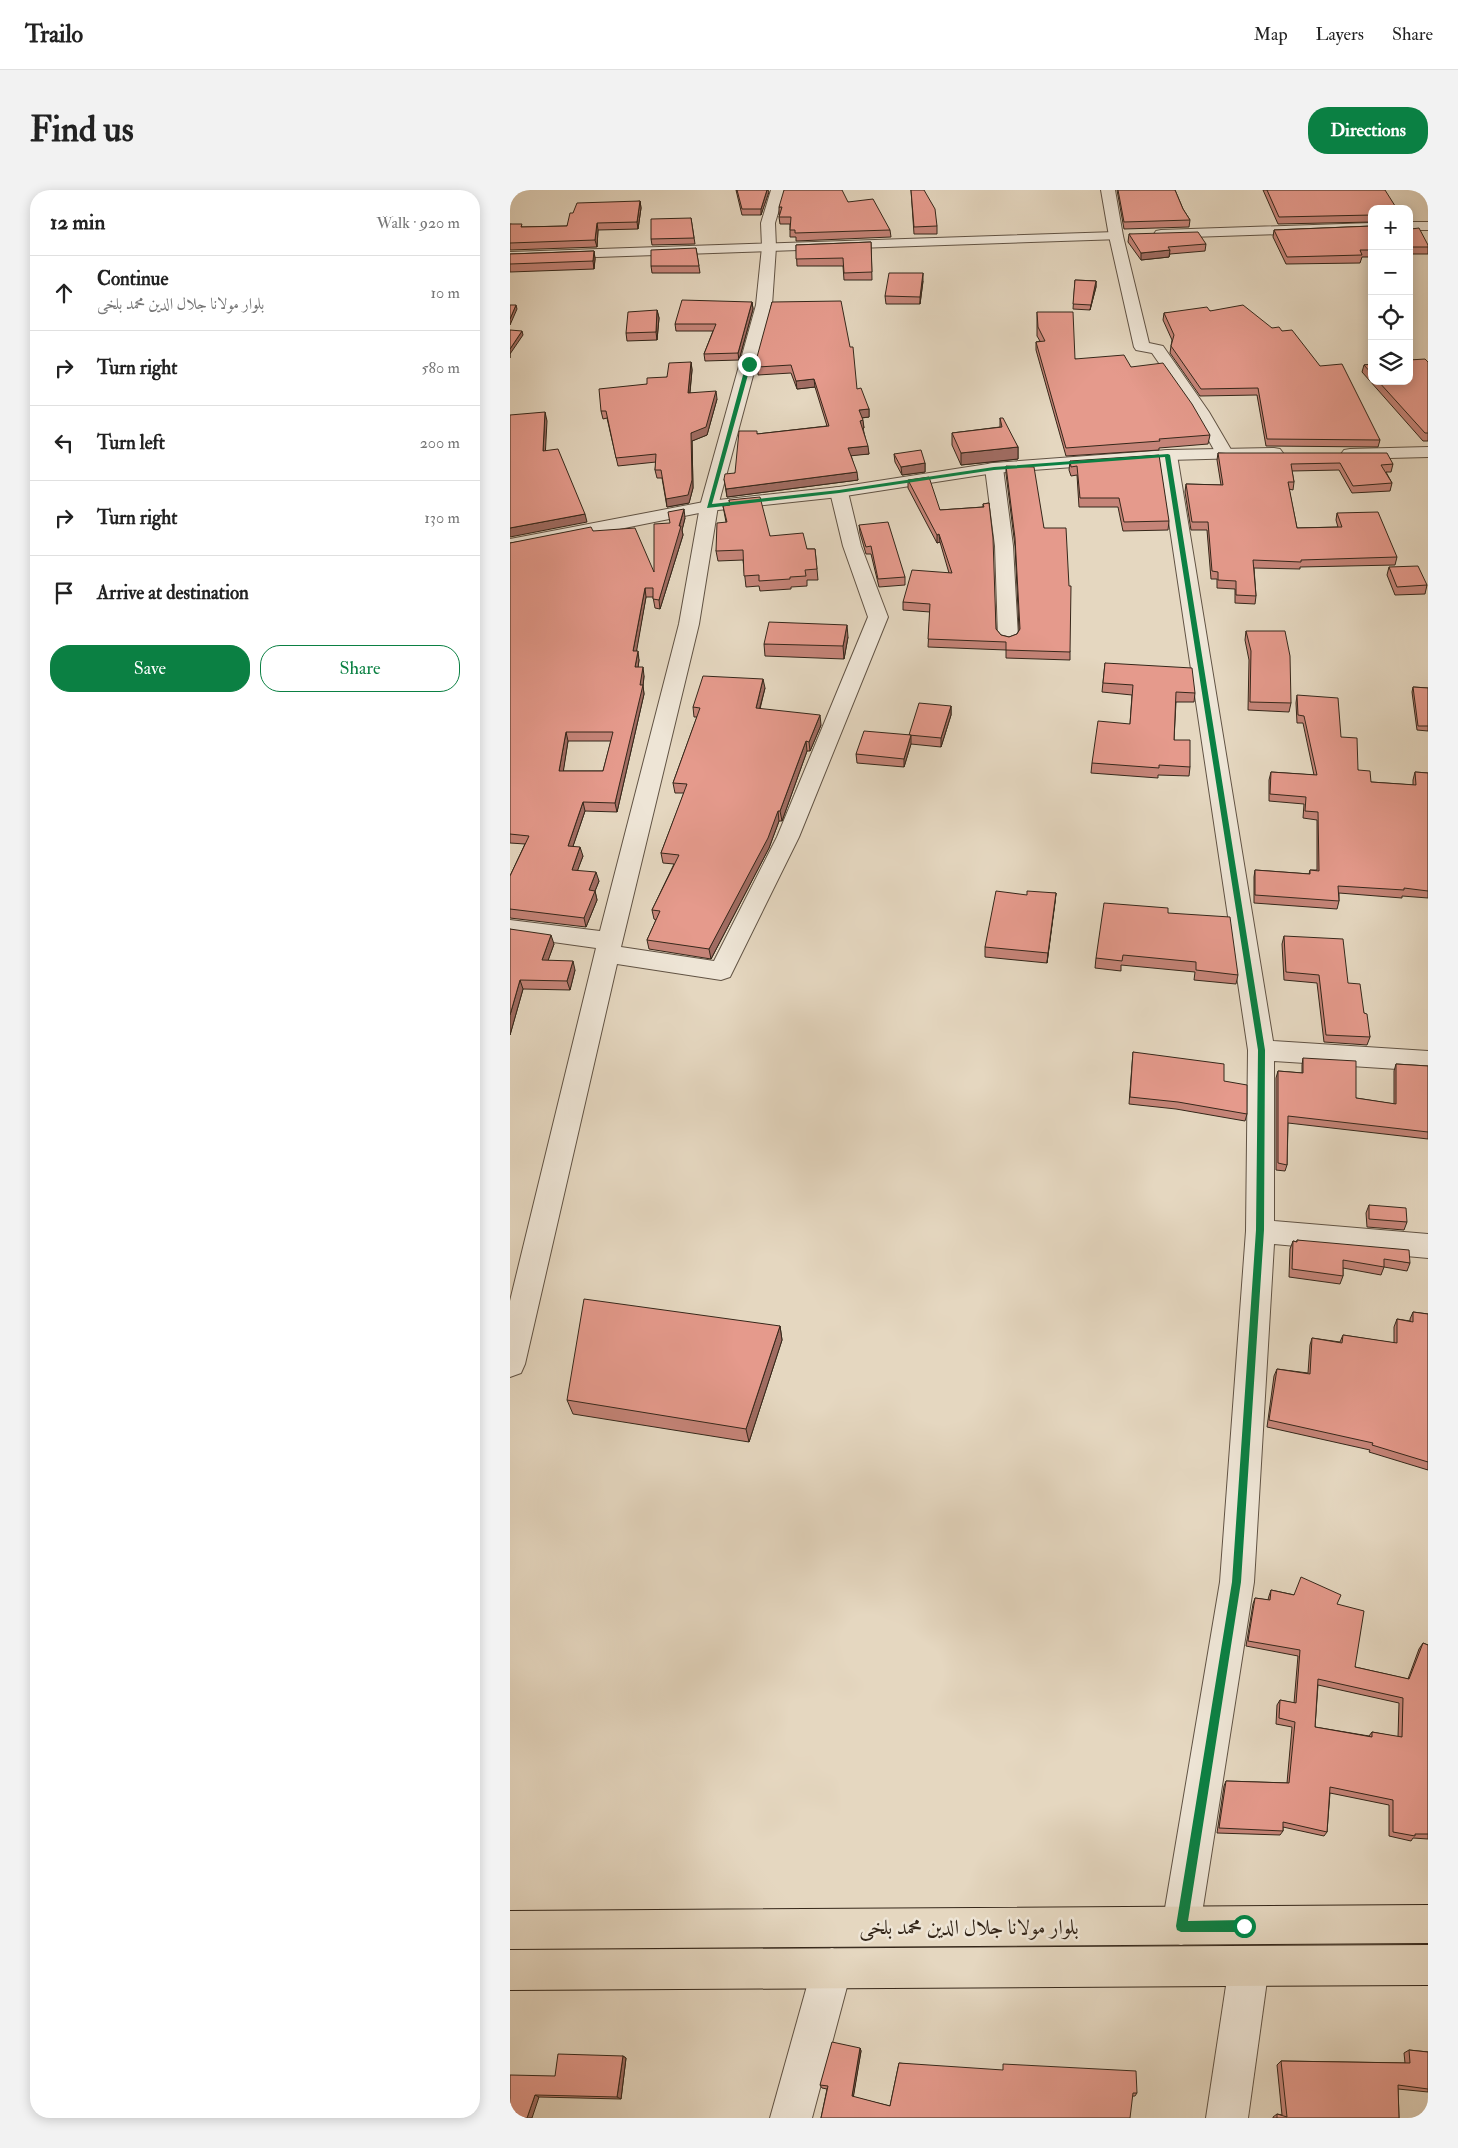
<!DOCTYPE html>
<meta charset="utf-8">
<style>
body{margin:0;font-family:"IM FELL Double Pica",Amiri,serif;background:#f2f2f2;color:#222}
.controls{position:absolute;right:15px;top:15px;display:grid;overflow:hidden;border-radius:10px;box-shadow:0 2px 12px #0003}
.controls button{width:45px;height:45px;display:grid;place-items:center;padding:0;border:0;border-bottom:1px solid #e0e0e0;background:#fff;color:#222;font:25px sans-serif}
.stop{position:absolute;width:15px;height:15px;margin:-11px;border:4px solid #0b8043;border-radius:50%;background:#fff}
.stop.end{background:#0b8043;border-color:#fff;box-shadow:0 1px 5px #0008}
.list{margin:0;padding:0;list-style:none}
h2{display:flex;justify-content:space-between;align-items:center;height:65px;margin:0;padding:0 20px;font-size:21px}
h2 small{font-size:16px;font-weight:400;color:#767676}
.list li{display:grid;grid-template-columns:32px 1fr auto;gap:15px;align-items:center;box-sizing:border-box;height:75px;padding:0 20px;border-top:1px solid #e0e0e0}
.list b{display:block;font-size:19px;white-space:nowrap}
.list p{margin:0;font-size:16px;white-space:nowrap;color:#767676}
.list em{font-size:16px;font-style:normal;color:#767676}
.actions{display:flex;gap:10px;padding:15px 20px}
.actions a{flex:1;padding:11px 0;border:1px solid #0b8043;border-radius:20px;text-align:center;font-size:18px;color:#0b8043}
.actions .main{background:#0b8043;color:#fff}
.icon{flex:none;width:28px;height:28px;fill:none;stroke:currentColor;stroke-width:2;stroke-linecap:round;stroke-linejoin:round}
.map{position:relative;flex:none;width:918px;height:1928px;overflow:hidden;border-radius:20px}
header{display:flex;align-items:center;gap:30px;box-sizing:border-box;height:70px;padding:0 25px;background:#fff;border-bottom:1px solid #e0e0e0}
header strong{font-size:24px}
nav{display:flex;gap:28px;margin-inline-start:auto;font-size:18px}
.intro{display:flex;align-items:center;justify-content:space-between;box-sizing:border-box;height:120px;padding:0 30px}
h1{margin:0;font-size:35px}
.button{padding:12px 22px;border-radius:20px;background:#0b8043;color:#fff;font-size:18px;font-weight:700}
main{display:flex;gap:30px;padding:0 30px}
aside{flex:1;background:#fff;border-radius:20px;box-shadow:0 2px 12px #0003}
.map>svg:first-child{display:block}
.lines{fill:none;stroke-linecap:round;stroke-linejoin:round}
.minor-casing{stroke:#615344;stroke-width:2}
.tertiary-casing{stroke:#615344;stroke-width:2}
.primary-casing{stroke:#35271a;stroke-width:2}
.minor{fill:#eee5d6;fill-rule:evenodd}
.tertiary{fill:#eee5d6;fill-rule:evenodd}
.primary{fill:#e5d7c0;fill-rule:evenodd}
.wall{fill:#c58478;stroke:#35271a;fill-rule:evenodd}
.shaded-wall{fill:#a06c62;stroke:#35271a}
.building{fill:#e59a8c;stroke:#35271a;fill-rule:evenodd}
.route{fill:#0b8043}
.labels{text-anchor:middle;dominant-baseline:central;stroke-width:5;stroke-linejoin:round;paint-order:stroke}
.near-street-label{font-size:21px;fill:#35271a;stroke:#eee5d6}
</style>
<header>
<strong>Trailo</strong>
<nav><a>Map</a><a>Layers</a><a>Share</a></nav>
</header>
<div class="intro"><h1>Find us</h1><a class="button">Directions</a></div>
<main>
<aside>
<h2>12 min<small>Walk · 920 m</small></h2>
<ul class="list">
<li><svg class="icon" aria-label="ahead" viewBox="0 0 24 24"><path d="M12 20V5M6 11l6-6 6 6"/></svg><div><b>Continue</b><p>بلوار مولانا جلال الدین محمد بلخی</p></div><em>10 m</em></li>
<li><svg class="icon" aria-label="right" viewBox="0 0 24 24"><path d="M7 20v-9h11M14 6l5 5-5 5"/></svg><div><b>Turn right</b></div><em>580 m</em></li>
<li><svg class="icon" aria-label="left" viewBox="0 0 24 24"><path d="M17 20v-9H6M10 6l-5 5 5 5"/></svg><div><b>Turn left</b></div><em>200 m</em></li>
<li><svg class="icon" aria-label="right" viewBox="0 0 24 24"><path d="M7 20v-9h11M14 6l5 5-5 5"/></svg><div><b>Turn right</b></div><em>130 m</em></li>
<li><svg class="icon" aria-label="arrive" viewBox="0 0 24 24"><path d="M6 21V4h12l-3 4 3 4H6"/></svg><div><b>Arrive at destination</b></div></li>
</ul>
<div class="actions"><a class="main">Save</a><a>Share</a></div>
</aside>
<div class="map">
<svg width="918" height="1928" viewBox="0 0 918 1928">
<rect width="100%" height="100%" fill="#e5d7c0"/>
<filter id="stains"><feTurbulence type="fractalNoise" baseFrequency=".004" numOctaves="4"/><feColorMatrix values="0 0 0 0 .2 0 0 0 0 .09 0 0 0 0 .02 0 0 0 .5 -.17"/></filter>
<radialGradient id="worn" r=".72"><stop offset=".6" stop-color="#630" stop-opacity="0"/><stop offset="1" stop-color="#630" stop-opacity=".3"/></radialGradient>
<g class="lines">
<defs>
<g id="minor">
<path d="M261 0H275L265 33 266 57 262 115 208 316 189 434 111 757 204 771 267 647 358 427 333 356 320 302 323 298 329 297 335 298 338 302 351 356 378 427 289 647 220 787 211 790 107 774 15 1174 11 1183 0 1187V1111L86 758 0 746V730L90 741 169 434 190 316 246 115 252 57 251 33Z"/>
<path d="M591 0H605L613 46 639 153 653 156 699 222 723 263 720 267 714 268 708 267 683 222 642 163 626 160 624 157 599 46Z"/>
<rect x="899" y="32" width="19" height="8"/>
<path d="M862 33V41L651 48 646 47 644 44 646 41 651 40Z"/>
<path d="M658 260 664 261 667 265 763 851 918 861V881L764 871V1031L918 1044V1068L764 1054 744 1392 690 1736 685 1750 671 1755 657 1750 652 1736 710 1392 736 1041 738 860 649 265 652 261Z"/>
<path d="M484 273 490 274 493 278 503 356 508 447 505 451 498 453 491 451 488 447 485 356 475 278 478 274Z"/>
<path d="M739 1756 753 1762 759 1776 738 1928H696L719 1776 725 1762Z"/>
<path d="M322 1758 336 1764 342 1778 302 1928H260L302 1778 308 1764Z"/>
</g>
<g id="tertiary">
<path d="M606 42 611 43 613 46 611 49 0 70V62Z"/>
<path d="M918 257V267L840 269 834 268 831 264 834 260 840 259Z"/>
<path d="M764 258 770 259 773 263 770 267 658 270 484 283 329 307 199 321 0 361V349L199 311 329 297 484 273 658 260Z"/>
</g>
<g id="primary">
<path d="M918 1715V1753L0 1759V1721Z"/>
<path d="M918 1755V1795L0 1800V1760Z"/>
</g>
</defs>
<use href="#minor" class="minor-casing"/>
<use href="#tertiary" class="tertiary-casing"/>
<use href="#primary" class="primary-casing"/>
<use href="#minor" class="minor"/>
<use href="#tertiary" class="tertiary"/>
<use href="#primary" class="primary"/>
</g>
<g class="wall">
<path d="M226 0H258L251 25H232Z"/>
<path d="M401 0 427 36V44H404Z"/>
<path d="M607 0H665L673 19 680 30 679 37 614 39Z"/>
<path d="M753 0H875L862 19V32L768 34Z"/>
<path d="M130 11 131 18 128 39 88 40 87 57 0 60V34L13 37 57 36 63 23Z"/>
<path d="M338 12 380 40 381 47 286 51V47H280V34H270L269 27 270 25H269V17Z"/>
<path d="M181 28 185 54 142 55 141 49Z"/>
<path d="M862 36V67H852L850 73 776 74 763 47 764 40Z"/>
<path d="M899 37 918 55V64H899Z"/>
<path d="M619 44 696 54 695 61 660 64 659 67 631 70 618 52Z"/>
<path d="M361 52 362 90H334L333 76H287L286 55Z"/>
<path d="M186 58 190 83H142L141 76Z"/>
<path d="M84 61 85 69 84 79 0 82V64Z"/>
<path d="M565 90 586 91V97L580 120 563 119Z"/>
<path d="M413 91 410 114H376L375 106Z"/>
<path d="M242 112 243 119 229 170 195 171 194 164 203 141H166L165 134Z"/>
<path d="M262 112 347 199 359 219V227L352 228 354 238H353L359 264 341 265 348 290 217 307 214 289 225 283 247 244 317 236 305 197 287 199 281 183 248 185V177Z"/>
<path d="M147 120 149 128 147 150 117 151 116 143Z"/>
<path d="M700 121 772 141 810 176 870 250 868 257 756 256 747 205 690 206 660 163 661 156 662 150 653 130 654 123Z"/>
<path d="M527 122 565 169 621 177 700 245 698 254 649 258V260L556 266 526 160V152L530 151 527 146Z"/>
<path d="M181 172 182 180 180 203 207 209 197 245 182 251 183 298 179 313 157 317 152 288H147L145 280 146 272 108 276 97 228 93 229 91 221 137 194 157 187Z"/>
<path d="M918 172V251H913L852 182 854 175 862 174V191H899Z"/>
<path d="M490 228 508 257V269L451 275 442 255V243L490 237Z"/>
<path d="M708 263 883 274 881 282H876L882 293 880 301 842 303 829 280 782 281 784 292 783 300 779 299 787 338 828 337 826 330 827 323 887 367 885 375 790 377V379L744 378 746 406 745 414 725 413V399L707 398V389H701L697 340H681L675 302 676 294 711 295 707 270Z"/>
<path d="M384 264 415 273V282L392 285 385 272Z"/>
<path d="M560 271 659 331 658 340 613 341 608 317H569L567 285 561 286 559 280Z"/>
<path d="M496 276 534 338 560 462V470L496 468V460L418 457 420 422 393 420V412L439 383 430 352 427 353 398 298V290L430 320 473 317V314L479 313 486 439 491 445 499 447 507 444 509 440 505 356 496 284Z"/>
<path d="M219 310 260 346 297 359H305L308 390H297V396L281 397V399L250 401 249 396 236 397 233 370 208 371 206 361 216 332 213 316 220 315Z"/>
<path d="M175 328 172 340 173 345 150 419 145 418 143 407H136L126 461 129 470 128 477 134 486 133 496 134 504 107 622 75 621 63 656 73 666 67 681 89 691 85 701 87 710 76 737 0 728V686L15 654 0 653V353L83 341 144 382 160 333ZM58 551H101L93 581H53Z"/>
<path d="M349 335 395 387V395L369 397 361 364H356L350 343Z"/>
<path d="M879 377 917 395 915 404 885 405 877 385Z"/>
<path d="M736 441 781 513 779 522 738 520 739 470 735 450Z"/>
<path d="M338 447 334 469 255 466 254 454Z"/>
<path d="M595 473 685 503 684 512H666L664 550 680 577 679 586 648 585V588L581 583 582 573 620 534 622 505 592 502Z"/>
<path d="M903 497 918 498V541L907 540 902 502Z"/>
<path d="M255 498 250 519 311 535 300 561H297L272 631H269L259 658 201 769 139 759 137 750 146 730 144 729 142 720 164 674 153 673 151 663 174 603H165L163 593 187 527H184L183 517Z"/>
<path d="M787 505 831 547 848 580 861 592 903 595V590L905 582 918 583V708L892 706V708L829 703V711L827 719 744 713V687L745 680 799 684 800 680H807V630L793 628 794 614 759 611V590L761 582 804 585 793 533H787L786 513Z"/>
<path d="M441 516V525L431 557 401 554 394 577 347 573 346 564 399 545Z"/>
<path d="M546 703 537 773 475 767V757L517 705Z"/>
<path d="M658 723 728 785 726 794 684 790 685 782 611 775V781L585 778 586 768Z"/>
<path d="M0 739 44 754 38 770 65 780 60 800 13 799 0 845Z"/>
<path d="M774 746 838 793 854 823 860 847 857 855 814 852 807 793 774 790 772 754Z"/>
<path d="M623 862 714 891 737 924 735 931 666 919 619 914Z"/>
<path d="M793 868 846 908 884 914V881L886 874 918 876V949L778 933 777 975 775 981 766 980V888L768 881 792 883V875Z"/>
<path d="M859 1015 897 1032 894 1040 857 1037 856 1023Z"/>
<path d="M787 1050 900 1073 897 1081 874 1077 871 1085 833 1078V1086L830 1094 779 1087 780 1059 783 1051 787 1052Z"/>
<path d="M903 1122 918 1124V1280L859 1262 860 1260 757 1237 764 1186 767 1179 798 1183 800 1155 802 1148 830 1152 833 1145 884 1153V1137L887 1129 900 1131V1129Z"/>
<path d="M270 1136 272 1150 239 1252 63 1224 57 1210Z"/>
<path d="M761 1400 827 1414 845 1477 898 1489 909 1459 913 1453 918 1455V1649L903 1648 901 1651 879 1646V1615L820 1603 817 1642 814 1646 773 1637V1641L770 1645 707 1643 714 1596 716 1591 777 1593 782 1537 766 1534 767 1515 770 1510 784 1513 788 1466 736 1456 743 1414 745 1408 758 1410 759 1406ZM808 1495 889 1513 888 1547 862 1542 859 1546 805 1537Z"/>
<path d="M350 1858 351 1861 343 1907 380 1916 389 1873 627 1903 625 1906 311 1928 317 1899 312 1898 310 1895Z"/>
<path d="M899 1860 918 1862V1902L888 1899 889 1928H763V1927L767 1924 772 1925 767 1875 771 1871 895 1873 894 1863Z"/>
<path d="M113 1866 116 1868 111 1909 29 1907 0 1928 45 1886Z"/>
</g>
<g class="shaded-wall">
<path d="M257 0H258L259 2 251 25V19Z"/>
<path d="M130 11 131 18 128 39 127 32Z"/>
<path d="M87 33 88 40 87 57 85 50Z"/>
<path d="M660 60 659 67 631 70V63Z"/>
<path d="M84 61 85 69 84 79 83 71Z"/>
<path d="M413 83V91L410 114V107Z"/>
<path d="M586 91V97L580 120 581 115Z"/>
<path d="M242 112 243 119 229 170 228 163Z"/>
<path d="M6 115 7 119 0 135V129Z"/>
<path d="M147 120 149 128 147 150 146 142Z"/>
<path d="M12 141 13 145 0 164V168V159Z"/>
<path d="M181 172 182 180 179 210 178 203Z"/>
<path d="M304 189 305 197 287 199 286 191Z"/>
<path d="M206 201 207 209 197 245 182 251 183 298 179 313 157 317 156 309 181 243Z"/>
<path d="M359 219V227L350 228 349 220Z"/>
<path d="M35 222 37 231 35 269 33 261Z"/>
<path d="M353 230 354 238 351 239 350 231Z"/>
<path d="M358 256 359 264 339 266 338 258Z"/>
<path d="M508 257V269L451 275V263Z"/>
<path d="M415 273V282L392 285 391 277Z"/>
<path d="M347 282 348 290 217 307 216 299Z"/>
<path d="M174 319 175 328 172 340 173 345 150 419 149 410Z"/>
<path d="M75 324 77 332 0 347V338Z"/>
<path d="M429 344 430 352 427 353V345Z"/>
<path d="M135 398 136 407 125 470 123 461Z"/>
<path d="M337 435 338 447 334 469 333 456Z"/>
<path d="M128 461 129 470 127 486 125 477Z"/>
<path d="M133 477 134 486 133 496 134 504 107 622 105 613Z"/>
<path d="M253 489 255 498 247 528 246 518Z"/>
<path d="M441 516V525L431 557V548Z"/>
<path d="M310 525 311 535 300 561 299 552Z"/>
<path d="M56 542 58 551 52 590 49 581Z"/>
<path d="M401 545V554L394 577V569Z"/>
<path d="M296 551 297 561 272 631 270 621Z"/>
<path d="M73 612 75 621 60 665 58 656Z"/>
<path d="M268 621 269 631 259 658 201 769 199 759Z"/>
<path d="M70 657 73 666 64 690 62 680Z"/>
<path d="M86 682 89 691 85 701 87 710 76 737 74 728 79 700Z"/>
<path d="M546 703 545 713 537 773 538 763Z"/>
<path d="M41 745 44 754 35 779 32 770Z"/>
<path d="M63 771 65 780 60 800 57 791Z"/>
<path d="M10 790 13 799 0 845V825Z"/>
<path d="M270 1136 272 1150 239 1252 236 1239Z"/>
<path d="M350 1858 351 1861 343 1909 342 1906Z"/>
<path d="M113 1866 116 1868 111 1909 107 1907Z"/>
<path d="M25 1905 29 1907 22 1928H17Z"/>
</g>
<g class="building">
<path d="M227 0H257L251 19H232Z"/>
<path d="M274 0H332L338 12 363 9 380 40 285 43V40H280L281 27H269L272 17H269Z"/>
<path d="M401 0H414L425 19 427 36 404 37Z"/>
<path d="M608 0H665L673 19 680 30 614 32Z"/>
<path d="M757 0H875L887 19H862V25L769 27Z"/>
<path d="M130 11 127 32 87 33 85 50 0 53V34H12L11 37 57 36 60 23H63L67 13Z"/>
<path d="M181 28 184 48 141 49V29Z"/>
<path d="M862 36V60H850L852 65 777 67 764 40Z"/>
<path d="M899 37 901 39 909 38 918 55V57H899Z"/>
<path d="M688 42 696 54 658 57 660 60 631 63 619 44Z"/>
<path d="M361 52 362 82 334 83 333 68 286 69V55Z"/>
<path d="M186 58 189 76H141V60Z"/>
<path d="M84 61 83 71 0 74V64Z"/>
<path d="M379 83H413L410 107 375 106Z"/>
<path d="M565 90 586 91 581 115 563 114Z"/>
<path d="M172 110 242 112 228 163 194 164 206 134H165Z"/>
<path d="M331 111 340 157H343L347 199 351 198 359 219 349 220 353 230 350 231 358 256 338 258 347 282 216 299 214 289 215 284 225 283 229 241H247V244L319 236 304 189 286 191 281 175 248 177 247 167 262 112Z"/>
<path d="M0 115H6L0 129Z"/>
<path d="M733 115 762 138 769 137 772 141 782 140 810 176 832 174 870 250 757 249 748 198 691 199 661 156 664 145 654 123 697 117 700 121Z"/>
<path d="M147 120 146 142 116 143 118 122Z"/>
<path d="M527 122H563L565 169 614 165 621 177 653 173 682 214 700 245 649 249 650 251 556 258 526 152 535 151 528 137Z"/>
<path d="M0 140 12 141 0 159Z"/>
<path d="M915 169 918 172V243H915L868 191H899V170Z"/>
<path d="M181 172 178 203 206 201 196 237 181 243 182 290 178 305 156 309 151 280H145L146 264 106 268 96 221H91L89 199 137 194V188L157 187 159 173Z"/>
<path d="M862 174V184L854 175Z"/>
<path d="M35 222 33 261 48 259 75 324 0 338V225Z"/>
<path d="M490 228H493L508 257 451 263 442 243 492 237Z"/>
<path d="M411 260 415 273 391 277 384 264Z"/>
<path d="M708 263H877L883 274 871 275 882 293 843 296 830 273 781 274 784 292H778L787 338 832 337 827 323 868 322 887 367 791 370V372L743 370 746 406 726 405V391L708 390V382L702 381 698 332H682L676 294 713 295Z"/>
<path d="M649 265 659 331 614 332 609 308H570L567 276 561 277 560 271Z"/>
<path d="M496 276 524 277 534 338H556L559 396H561L560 462 496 460V452L418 449 420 414 393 412 402 380 442 383 429 344 427 345 398 290 419 287 430 320 474 317 473 314 479 313 483 348 486 439 491 445 499 447 507 444 510 439 505 348Z"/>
<path d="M250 307 260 346 293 343 297 359H305L307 379 295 380 296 386 280 387V389L249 391V385L234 386 233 360 206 361 207 333 217 332 213 316 220 315 219 310Z"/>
<path d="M174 319 169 336H171L149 410 143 409V398H135L123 461H128L125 477H133L130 495H133L105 613 73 612 58 656 70 657 62 680 86 682 79 700 85 701 74 728 0 719V686L19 646 0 644V353L81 337 83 341 125 338 144 382V334L160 333 158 322ZM56 542H103L93 581H49Z"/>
<path d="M378 332 395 387 368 389 361 356 356 357 349 335Z"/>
<path d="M908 376 917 395 887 397 879 377Z"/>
<path d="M259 432 337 435 333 456 254 454Z"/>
<path d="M736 441H775L780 466 781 513 740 512 741 461Z"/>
<path d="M595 473 682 478 685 503 666 502 664 550H680V577L649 575V578L582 573 588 531 620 534 623 495 593 493Z"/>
<path d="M193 486 253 489 246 518 310 525 299 552 296 551 270 621H268L258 648 199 759 137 750 150 721 142 720 169 665 151 663 177 594 163 593 190 518 183 517Z"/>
<path d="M903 497 918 498V536H908Z"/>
<path d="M787 505 828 508 831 547 847 548 848 580 860 581 861 592 906 595 905 582 918 583V701L894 698V700L828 696 829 711 745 705V680L800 684V680L809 681 808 622 795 621 796 607 760 604 761 582 807 585 794 526 788 525Z"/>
<path d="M409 513 441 516 431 548 399 545Z"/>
<path d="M354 541 401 545 394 569 346 564Z"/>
<path d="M486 701 517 705V701L546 703 538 763 475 757Z"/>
<path d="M594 713 658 718V723L720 727 728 785 686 780V772L613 765 612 771 586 768Z"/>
<path d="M0 739 41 745 32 770 63 771 57 791 10 790 0 825Z"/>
<path d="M774 746 833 749 838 793 850 794 854 823 857 824 860 847 816 845 809 785 776 782Z"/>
<path d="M623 862 714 874V891L737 895V924L668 912 620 907Z"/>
<path d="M793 868 846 871V908L886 914V874L918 876V942L778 926 777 975 768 973V881L793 883Z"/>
<path d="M859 1015 896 1018 897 1032 859 1029Z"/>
<path d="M787 1050 899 1060 900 1073 874 1069V1077L833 1070V1086L782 1079 783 1051 787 1052Z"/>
<path d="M74 1109 270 1136 236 1239 57 1210Z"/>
<path d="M903 1122 918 1124V1272L862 1255 863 1253 759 1230 767 1179 800 1184 802 1148 832 1153 833 1145 887 1153V1129L903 1132Z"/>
<path d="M791 1387 831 1405 827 1414 854 1421 845 1477 899 1489 913 1453 918 1455V1644H905V1646L883 1642V1610L820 1597 817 1642 773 1632V1641L709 1638 716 1591 779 1593 785 1532 769 1528 770 1510 786 1513 790 1460 738 1451 745 1408 760 1410 761 1400 784 1405ZM808 1489 893 1508 892 1547 862 1542V1547L805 1537Z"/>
<path d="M322 1852 350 1858 342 1906 380 1916 389 1873 493 1880V1874L626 1881 627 1903H623L620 1928H311L318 1896 310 1895Z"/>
<path d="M899 1860 918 1862V1899L888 1895 889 1928H767V1924L777 1927 771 1871 900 1873Z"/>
<path d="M48 1864 113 1866 107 1907 25 1905 17 1928H0V1885L45 1886Z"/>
</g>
<path class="route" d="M239 172 241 174 202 314 329 300 484 277 658 264 660 265 755 860 754 1040 731 1392 678 1731 734 1730 738 1732 740 1736 738 1740 734 1742H671L667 1740 666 1736 722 1392 746 1040 748 860 655 267 484 280 329 303 197 318 236 174Z"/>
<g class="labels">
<g class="near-street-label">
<text x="459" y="1737">بلوار مولانا جلال الدین محمد بلخی</text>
</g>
</g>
<rect width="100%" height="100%" filter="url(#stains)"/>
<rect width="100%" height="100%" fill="url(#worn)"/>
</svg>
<div class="controls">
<button>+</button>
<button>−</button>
<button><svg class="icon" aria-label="locate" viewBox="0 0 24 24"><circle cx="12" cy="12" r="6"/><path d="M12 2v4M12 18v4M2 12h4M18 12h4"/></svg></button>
<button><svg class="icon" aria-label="layers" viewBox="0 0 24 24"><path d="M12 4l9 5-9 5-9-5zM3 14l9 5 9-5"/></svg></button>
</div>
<div class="stop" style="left:734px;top:1736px"></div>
<div class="stop end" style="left:239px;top:174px"></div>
</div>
</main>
